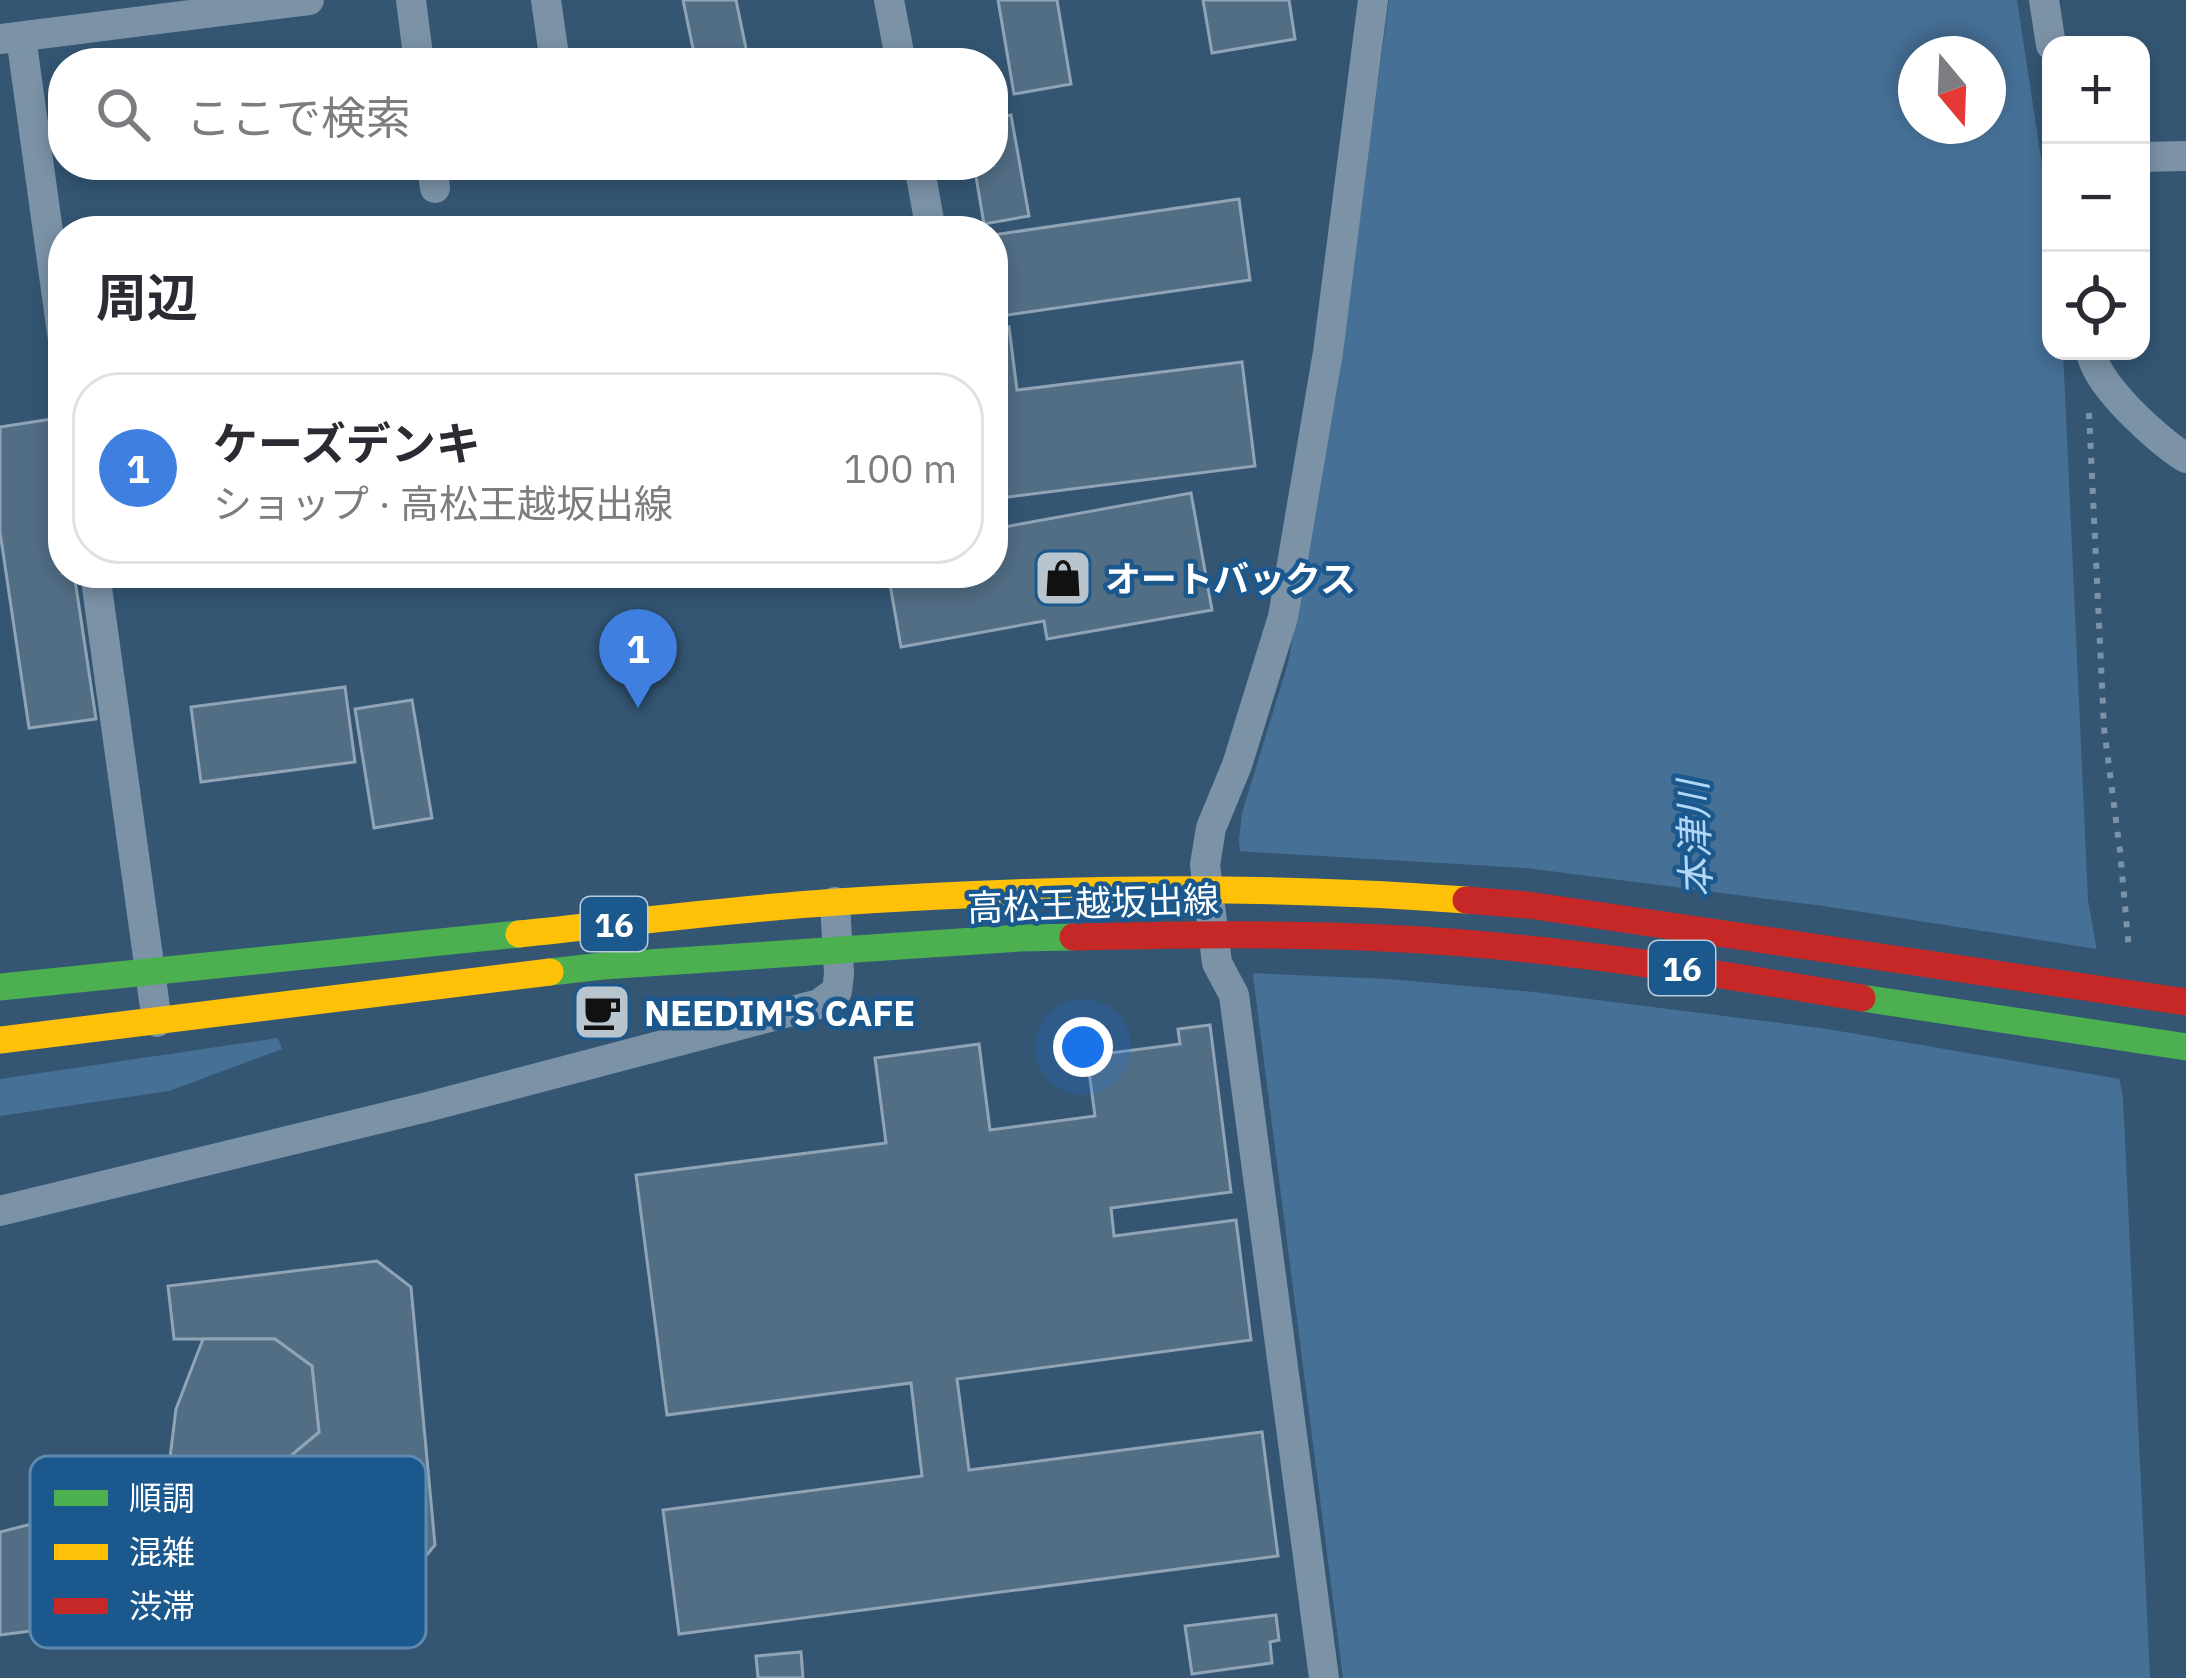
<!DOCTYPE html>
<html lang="ja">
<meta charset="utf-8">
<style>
body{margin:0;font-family:"IBM Plex Sans","Noto Sans JP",sans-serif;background:#f2f2f3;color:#2b2b33}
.controls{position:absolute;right:36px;top:36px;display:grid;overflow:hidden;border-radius:24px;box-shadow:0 6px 18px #0003}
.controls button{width:108px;height:108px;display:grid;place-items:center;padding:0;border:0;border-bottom:3px solid #e1e1e2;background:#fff;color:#2b2b33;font:60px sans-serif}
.compass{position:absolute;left:1898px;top:36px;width:108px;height:108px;border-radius:50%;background:#fff;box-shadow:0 6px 18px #0003;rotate:161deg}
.you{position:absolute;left:1083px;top:1047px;width:42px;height:42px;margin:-30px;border:9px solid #fff;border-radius:50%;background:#1a73e8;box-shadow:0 0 0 18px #1a73e833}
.badge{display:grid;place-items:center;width:78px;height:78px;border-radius:50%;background:#0b8043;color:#fff;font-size:39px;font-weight:700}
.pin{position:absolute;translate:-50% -99px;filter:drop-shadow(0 3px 6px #0008)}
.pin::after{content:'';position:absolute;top:63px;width:42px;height:36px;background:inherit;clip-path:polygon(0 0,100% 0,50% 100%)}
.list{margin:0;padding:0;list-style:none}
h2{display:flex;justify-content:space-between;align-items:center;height:156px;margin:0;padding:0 48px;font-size:51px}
h2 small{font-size:39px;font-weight:400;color:#7c7c81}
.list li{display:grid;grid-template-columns:78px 1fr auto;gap:36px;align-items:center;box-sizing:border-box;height:192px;margin:0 24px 24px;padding:0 24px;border:3px solid #e1e1e2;border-radius:48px}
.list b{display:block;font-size:45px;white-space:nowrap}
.list p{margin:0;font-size:39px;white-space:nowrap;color:#7c7c81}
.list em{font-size:39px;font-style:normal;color:#7c7c81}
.icon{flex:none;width:66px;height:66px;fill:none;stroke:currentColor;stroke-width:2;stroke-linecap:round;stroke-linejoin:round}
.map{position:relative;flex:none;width:2186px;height:1678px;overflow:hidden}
.search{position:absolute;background:#fff;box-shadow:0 6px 18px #0003;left:48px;top:48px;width:960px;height:132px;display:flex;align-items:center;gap:30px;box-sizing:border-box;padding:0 42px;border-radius:48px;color:#7c7c81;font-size:45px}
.panel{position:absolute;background:#fff;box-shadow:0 6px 18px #0003;left:48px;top:216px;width:960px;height:372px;border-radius:48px}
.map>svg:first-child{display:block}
.water{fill:#467096;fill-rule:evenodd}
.pier{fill:#345673}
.building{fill:#526e85;stroke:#90a4b5;stroke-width:3}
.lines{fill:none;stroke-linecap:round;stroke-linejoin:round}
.path{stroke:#7b92a7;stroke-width:6;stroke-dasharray:6 9;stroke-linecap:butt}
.street{stroke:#7b92a7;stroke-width:30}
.fast{stroke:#4caf50;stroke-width:27}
.slow{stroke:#ffc107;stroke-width:27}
.jam{stroke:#c62828;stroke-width:27}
.labels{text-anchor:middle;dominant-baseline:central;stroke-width:9;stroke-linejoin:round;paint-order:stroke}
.shield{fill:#1a588d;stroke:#bacddd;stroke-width:3}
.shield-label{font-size:33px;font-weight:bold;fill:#fff}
.poi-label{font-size:36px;font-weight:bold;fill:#fff;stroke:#1a588d;text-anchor:start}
.street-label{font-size:36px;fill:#fff;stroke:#1a588d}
.water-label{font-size:39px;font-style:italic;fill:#b2d7f5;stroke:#1a588d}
.key{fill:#1a588d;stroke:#5f8aaf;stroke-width:3}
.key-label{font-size:33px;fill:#fff}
</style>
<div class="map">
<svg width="2186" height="1678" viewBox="0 0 2186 1678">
<rect width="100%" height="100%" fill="#345673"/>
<g class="water">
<path d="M1389 0H2017L2051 224V351H2063L2088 900 2123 1098 2150 1678H1343L1253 976 1239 840 1242 813 1288 663 1336 395ZM1916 54H1988V126H1916Z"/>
<path d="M278 1038 282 1049 169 1091 0 1116V1079Z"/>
</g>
<path class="pier" d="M1234 851 1526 868 1824 906 2103 950 2126 1080 1827 1029 1534 992 1389 979 1246 973Z"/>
<g class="building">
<path d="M683 0H736L749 63H696Z"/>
<path d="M998 0H1057L1071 84 1014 94Z"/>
<path d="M1203 0H1289L1295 39 1212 53Z"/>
<path d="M1011 115 1029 216 984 224 974 165H993V119Z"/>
<path d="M1239 199 1250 280 993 317V235Z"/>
<path d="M1009 327 1017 390 1242 362 1255 466 993 499V329Z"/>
<path d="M52 419 63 495V573H74L96 719 29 728 0 532V427Z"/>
<path d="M1191 493 1212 610 1047 639 1044 621 901 647 888 573H993V529Z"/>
<path d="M345 687 355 762 201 782 191 707Z"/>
<path d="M412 700 432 818 374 828 355 709Z"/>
<path d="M1210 1025 1231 1192 1111 1208 1114 1236 1236 1220 1251 1340 957 1379 969 1470 1262 1432 1278 1556 679 1634 663 1510 922 1476 911 1383 667 1415 636 1175 886 1143 875 1058 979 1044 990 1130 1095 1116 1087 1056 1180 1044 1178 1029Z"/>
<path d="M377 1261 411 1287 435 1545 404 1582 0 1635V1532L287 1459 319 1432 312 1366 275 1339H174L168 1286Z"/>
<path d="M203 1339H275L312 1366 319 1432 287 1459 166 1490 176 1409Z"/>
<path d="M1276 1615 1279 1640 1270 1642 1272 1663 1192 1674 1185 1626Z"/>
<path d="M801 1652 803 1678H758L756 1656Z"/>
</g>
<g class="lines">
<path class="path" d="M2089 413 2104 728 2120 851 2129 950"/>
<g class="street">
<path d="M411 0 419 63"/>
<path d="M546 0 555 63"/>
<path d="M889 0 901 63"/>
<path d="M2044 0 2051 45"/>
<path d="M21 37 63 340"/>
<path d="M0 39 309 0"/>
<path d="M2141 157 2186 156"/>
<path d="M432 165 435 188"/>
<path d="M919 165 931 231"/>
<path d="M2091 351C2094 383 2158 441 2186 458"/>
<path d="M95 573 157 1022"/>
<path d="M0 1211 427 1107 819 1004 837 991 839 974 835 902"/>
<path d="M1324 1678 1234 995 1217 963 1205 865 1211 828 1237 765 1283 617 1328 352 1373 0"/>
</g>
<g class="fast">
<path d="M550 972 603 966 1020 938 1073 937"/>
<path d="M0 987 519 934"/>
<path d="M1862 998 2186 1047"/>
</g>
<g class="slow">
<path d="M519 934C625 923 731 909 837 902 1045 888 1257 884 1466 900"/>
<path d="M0 1040 550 972"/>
</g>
<g class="jam">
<path d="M1466 900 1528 905 2186 1002"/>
<path d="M1073 937C1177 935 1280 933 1383 938 1544 945 1703 971 1862 998"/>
</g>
</g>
<defs>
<symbol id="shop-square" viewBox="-11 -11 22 22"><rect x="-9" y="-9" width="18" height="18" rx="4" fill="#b8c4ce" stroke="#1a588d"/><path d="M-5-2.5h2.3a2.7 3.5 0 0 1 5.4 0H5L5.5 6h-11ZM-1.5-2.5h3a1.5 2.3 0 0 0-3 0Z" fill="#111"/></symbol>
<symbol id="cafe-square" viewBox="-11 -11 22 22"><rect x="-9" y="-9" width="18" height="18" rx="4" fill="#b8c4ce" stroke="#1a588d"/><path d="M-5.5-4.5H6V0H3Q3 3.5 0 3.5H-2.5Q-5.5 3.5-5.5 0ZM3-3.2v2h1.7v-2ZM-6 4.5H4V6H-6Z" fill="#111"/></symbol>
</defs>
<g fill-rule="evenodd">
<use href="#shop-square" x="1030" y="545" width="66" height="66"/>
<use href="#cafe-square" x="569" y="979" width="66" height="66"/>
</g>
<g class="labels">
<g class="shield">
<rect x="581" y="897" width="66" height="54" rx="9"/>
<rect x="1649" y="941" width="66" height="54" rx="9"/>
</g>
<g class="shield-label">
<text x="614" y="924">16</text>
<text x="1682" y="968">16</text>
</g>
<g class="poi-label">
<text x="1105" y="578">オートバックス</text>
<text x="644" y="1012">NEEDIM'S CAFE</text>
</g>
<g class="street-label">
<text transform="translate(1093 903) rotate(-2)">高松王越坂出線</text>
</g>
<g class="water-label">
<text transform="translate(1694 839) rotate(-92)">本津川</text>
</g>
</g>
<rect x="30" y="1456" width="396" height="192" rx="18" class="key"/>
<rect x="54" y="1490" width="54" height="16" fill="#4caf50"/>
<rect x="54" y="1544" width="54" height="16" fill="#ffc107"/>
<rect x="54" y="1598" width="54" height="16" fill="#c62828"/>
<g class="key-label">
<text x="129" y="1510">順調</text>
<text x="129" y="1564">混雑</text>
<text x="129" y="1618">渋滞</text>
</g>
</svg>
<div class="controls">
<button>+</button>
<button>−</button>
<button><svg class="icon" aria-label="locate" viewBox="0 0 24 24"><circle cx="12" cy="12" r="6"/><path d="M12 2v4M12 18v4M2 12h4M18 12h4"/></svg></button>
</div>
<svg class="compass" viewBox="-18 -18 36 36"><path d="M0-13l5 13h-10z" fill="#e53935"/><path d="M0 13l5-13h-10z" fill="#7c7c81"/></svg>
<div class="you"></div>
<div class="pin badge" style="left:638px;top:708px;background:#3f7fe0">1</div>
<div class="search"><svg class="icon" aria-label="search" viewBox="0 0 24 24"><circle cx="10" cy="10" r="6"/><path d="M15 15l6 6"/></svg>ここで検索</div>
<section class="panel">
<h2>周辺<small></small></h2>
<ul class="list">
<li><span class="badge" style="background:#3f7fe0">1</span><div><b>ケーズデンキ</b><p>ショップ · 高松王越坂出線</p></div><em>100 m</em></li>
</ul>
</section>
</div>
